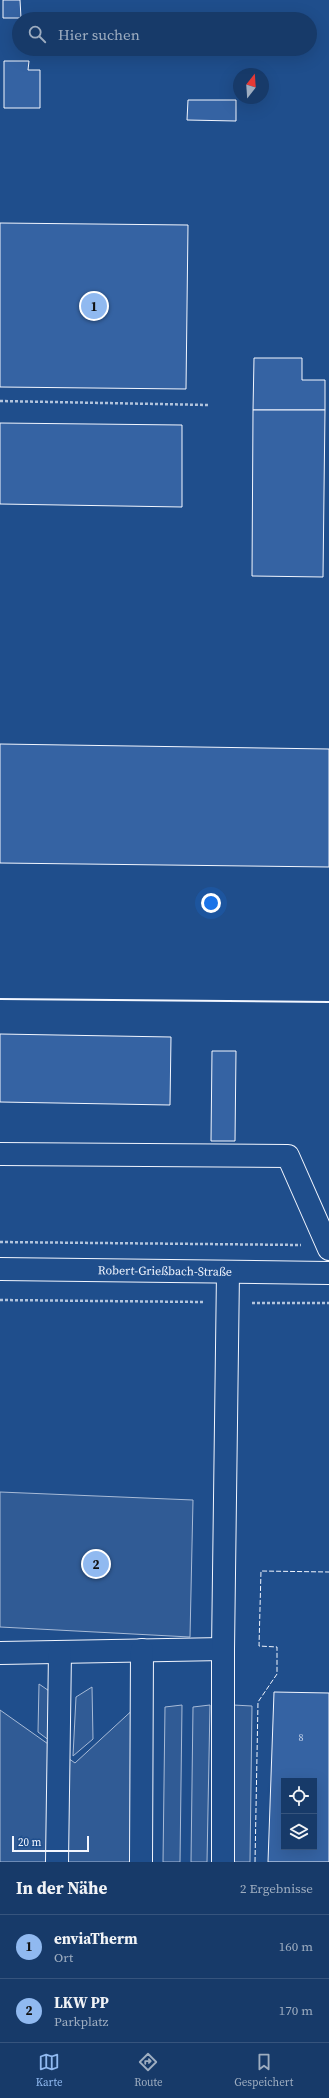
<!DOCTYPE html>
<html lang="de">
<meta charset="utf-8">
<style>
body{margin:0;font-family:"Source Serif 4",serif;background:#244571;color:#f1f3f6}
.controls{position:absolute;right:12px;bottom:12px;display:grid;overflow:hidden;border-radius:0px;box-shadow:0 4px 16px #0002}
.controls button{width:36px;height:36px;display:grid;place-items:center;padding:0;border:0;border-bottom:1px solid #36547d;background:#173a69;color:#f1f3f6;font:20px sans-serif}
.compass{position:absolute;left:233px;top:68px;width:36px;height:36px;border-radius:50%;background:#173a69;box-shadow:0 4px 16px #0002;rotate:17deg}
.scale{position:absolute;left:12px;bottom:10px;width:77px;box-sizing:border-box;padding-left:4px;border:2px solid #f2f6ff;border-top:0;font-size:11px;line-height:14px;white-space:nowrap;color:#f2f6ff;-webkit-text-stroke:3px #1f4e8c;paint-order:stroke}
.you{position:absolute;left:211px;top:903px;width:14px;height:14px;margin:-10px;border:3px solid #fff;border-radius:50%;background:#1a73e8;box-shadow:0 0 0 6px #1a73e833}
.badge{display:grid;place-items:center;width:26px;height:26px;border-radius:50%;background:#90b9f0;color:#111;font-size:13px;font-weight:700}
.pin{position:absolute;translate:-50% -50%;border:2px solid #fff;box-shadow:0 1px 4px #0006}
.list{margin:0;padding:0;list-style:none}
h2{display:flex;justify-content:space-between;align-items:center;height:52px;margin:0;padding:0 16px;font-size:17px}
h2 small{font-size:13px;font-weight:400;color:#9eadc0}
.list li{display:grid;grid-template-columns:26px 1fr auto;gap:12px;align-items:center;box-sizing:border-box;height:64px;padding:0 16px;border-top:1px solid #36547d}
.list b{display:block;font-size:15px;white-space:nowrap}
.list p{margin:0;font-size:13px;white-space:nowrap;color:#9eadc0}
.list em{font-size:13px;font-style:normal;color:#9eadc0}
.icon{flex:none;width:22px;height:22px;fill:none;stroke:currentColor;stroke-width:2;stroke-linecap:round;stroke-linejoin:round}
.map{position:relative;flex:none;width:329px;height:1862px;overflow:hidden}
.search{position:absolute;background:#173a69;box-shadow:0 4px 16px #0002;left:12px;right:12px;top:12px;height:44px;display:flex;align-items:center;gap:10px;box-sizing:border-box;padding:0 14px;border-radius:22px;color:#9eadc0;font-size:15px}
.sheet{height:180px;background:#173a69}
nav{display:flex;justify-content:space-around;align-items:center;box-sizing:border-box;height:56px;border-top:1px solid #36547d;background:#173a69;font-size:11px;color:#9eadc0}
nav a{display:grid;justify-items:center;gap:2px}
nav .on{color:#90b9f0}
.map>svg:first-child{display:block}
.parking{fill:#305b95;stroke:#a8bbd7}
.building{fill:#3563a3;stroke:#f2f6ff;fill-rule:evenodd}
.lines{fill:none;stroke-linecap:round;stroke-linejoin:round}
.minor-casing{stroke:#f2f6ff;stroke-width:24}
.path{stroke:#b3c4dc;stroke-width:2.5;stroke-dasharray:3 2;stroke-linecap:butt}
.minor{stroke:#1f4e8c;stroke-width:22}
.fence{stroke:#f2f6ff;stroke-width:1;stroke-dasharray:5 2;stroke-linecap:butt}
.wall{stroke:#f2f6ff;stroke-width:2}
.labels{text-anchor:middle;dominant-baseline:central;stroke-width:3;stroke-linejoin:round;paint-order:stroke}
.number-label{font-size:10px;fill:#c3d1e8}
.street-label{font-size:12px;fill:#f2f6ff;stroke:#1f4e8c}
</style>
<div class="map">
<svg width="329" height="1862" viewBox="0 0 329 1862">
<rect width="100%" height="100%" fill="#1f4e8c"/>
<g class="parking">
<path d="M0 1492 193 1500 190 1637 0 1627Z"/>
<path d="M39 1684 55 1695 54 1744 38 1732Z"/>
<path d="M92 1687 93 1739 73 1756 76 1697Z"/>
<path d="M138 1705 137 1862H0V1710L75 1763Z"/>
<path d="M182 1705 180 1862H163L165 1707Z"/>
<path d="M210 1705 207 1862H191L193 1707Z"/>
<path d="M233 1705 252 1706 250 1862H230Z"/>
</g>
<g class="building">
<path d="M3 0H20L21 18H3Z"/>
<path d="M4 61H29L28 70H40V108H4Z"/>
<path d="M188 100H236V121L187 120Z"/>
<path d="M0 223 188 225 186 389 0 387Z"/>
<path d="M254 358H302V380H325V410H253Z"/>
<path d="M253 410H325L323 577 252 576Z"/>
<path d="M0 423 182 425V507L0 504Z"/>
<path d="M0 744 329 749V867L0 863Z"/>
<path d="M0 1034 171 1037 170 1105 0 1102Z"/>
<path d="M212 1051H236L235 1141H211Z"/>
<path d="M274 1692 329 1693V1862H268ZM284 1781H314V1847H284Z"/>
</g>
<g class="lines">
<defs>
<g id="minor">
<path d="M0 1154 288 1156 329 1249"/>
<path id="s1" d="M0 1269 329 1273"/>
<path d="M0 1653 223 1649"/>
<path d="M57 1862 60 1652"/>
<path d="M141 1862 142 1650"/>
<path d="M223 1862V1649L228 1272"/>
</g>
</defs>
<use href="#minor" class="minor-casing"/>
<g class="path">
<path d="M0 401 209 405"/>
<path d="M0 1242 301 1245"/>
<path d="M0 1300 203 1302"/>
<path d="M252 1303H329"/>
</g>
<use href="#minor" class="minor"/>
<path class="fence" d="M255 1862 258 1702 277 1674V1647L259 1646 261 1571 329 1572"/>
<path class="wall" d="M0 999 329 1002"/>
</g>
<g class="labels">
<g class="number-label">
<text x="301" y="1737">8</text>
</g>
<g class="street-label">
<text stroke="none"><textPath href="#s1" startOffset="165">Robert-Grießbach-Straße</textPath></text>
</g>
</g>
</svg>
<div class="controls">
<button><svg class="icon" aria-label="locate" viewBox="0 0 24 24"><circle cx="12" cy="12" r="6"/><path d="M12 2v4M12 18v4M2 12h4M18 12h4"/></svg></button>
<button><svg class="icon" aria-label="layers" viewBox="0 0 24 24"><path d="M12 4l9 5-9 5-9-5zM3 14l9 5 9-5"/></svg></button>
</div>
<svg class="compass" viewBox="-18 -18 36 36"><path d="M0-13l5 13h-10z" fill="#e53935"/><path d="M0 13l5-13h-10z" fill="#9eadc0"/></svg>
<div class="scale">20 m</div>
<div class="you"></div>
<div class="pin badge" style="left:94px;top:306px">1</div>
<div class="pin badge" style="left:96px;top:1564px">2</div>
<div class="search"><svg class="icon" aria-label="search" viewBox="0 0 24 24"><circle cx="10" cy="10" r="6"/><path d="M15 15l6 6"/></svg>Hier suchen</div>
</div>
<section class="sheet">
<h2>In der Nähe<small>2 Ergebnisse</small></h2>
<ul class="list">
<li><span class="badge">1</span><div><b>enviaTherm</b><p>Ort</p></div><em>160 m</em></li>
<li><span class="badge">2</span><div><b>LKW PP</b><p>Parkplatz</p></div><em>170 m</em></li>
</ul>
</section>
<nav>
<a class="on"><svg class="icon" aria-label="map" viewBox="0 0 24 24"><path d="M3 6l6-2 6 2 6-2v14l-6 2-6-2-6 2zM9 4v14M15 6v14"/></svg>Karte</a>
<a><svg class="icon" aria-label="directions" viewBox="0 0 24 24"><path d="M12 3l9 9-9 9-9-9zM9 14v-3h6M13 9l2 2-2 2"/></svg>Route</a>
<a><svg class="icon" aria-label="saved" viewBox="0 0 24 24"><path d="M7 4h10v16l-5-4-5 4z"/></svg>Gespeichert</a>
</nav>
